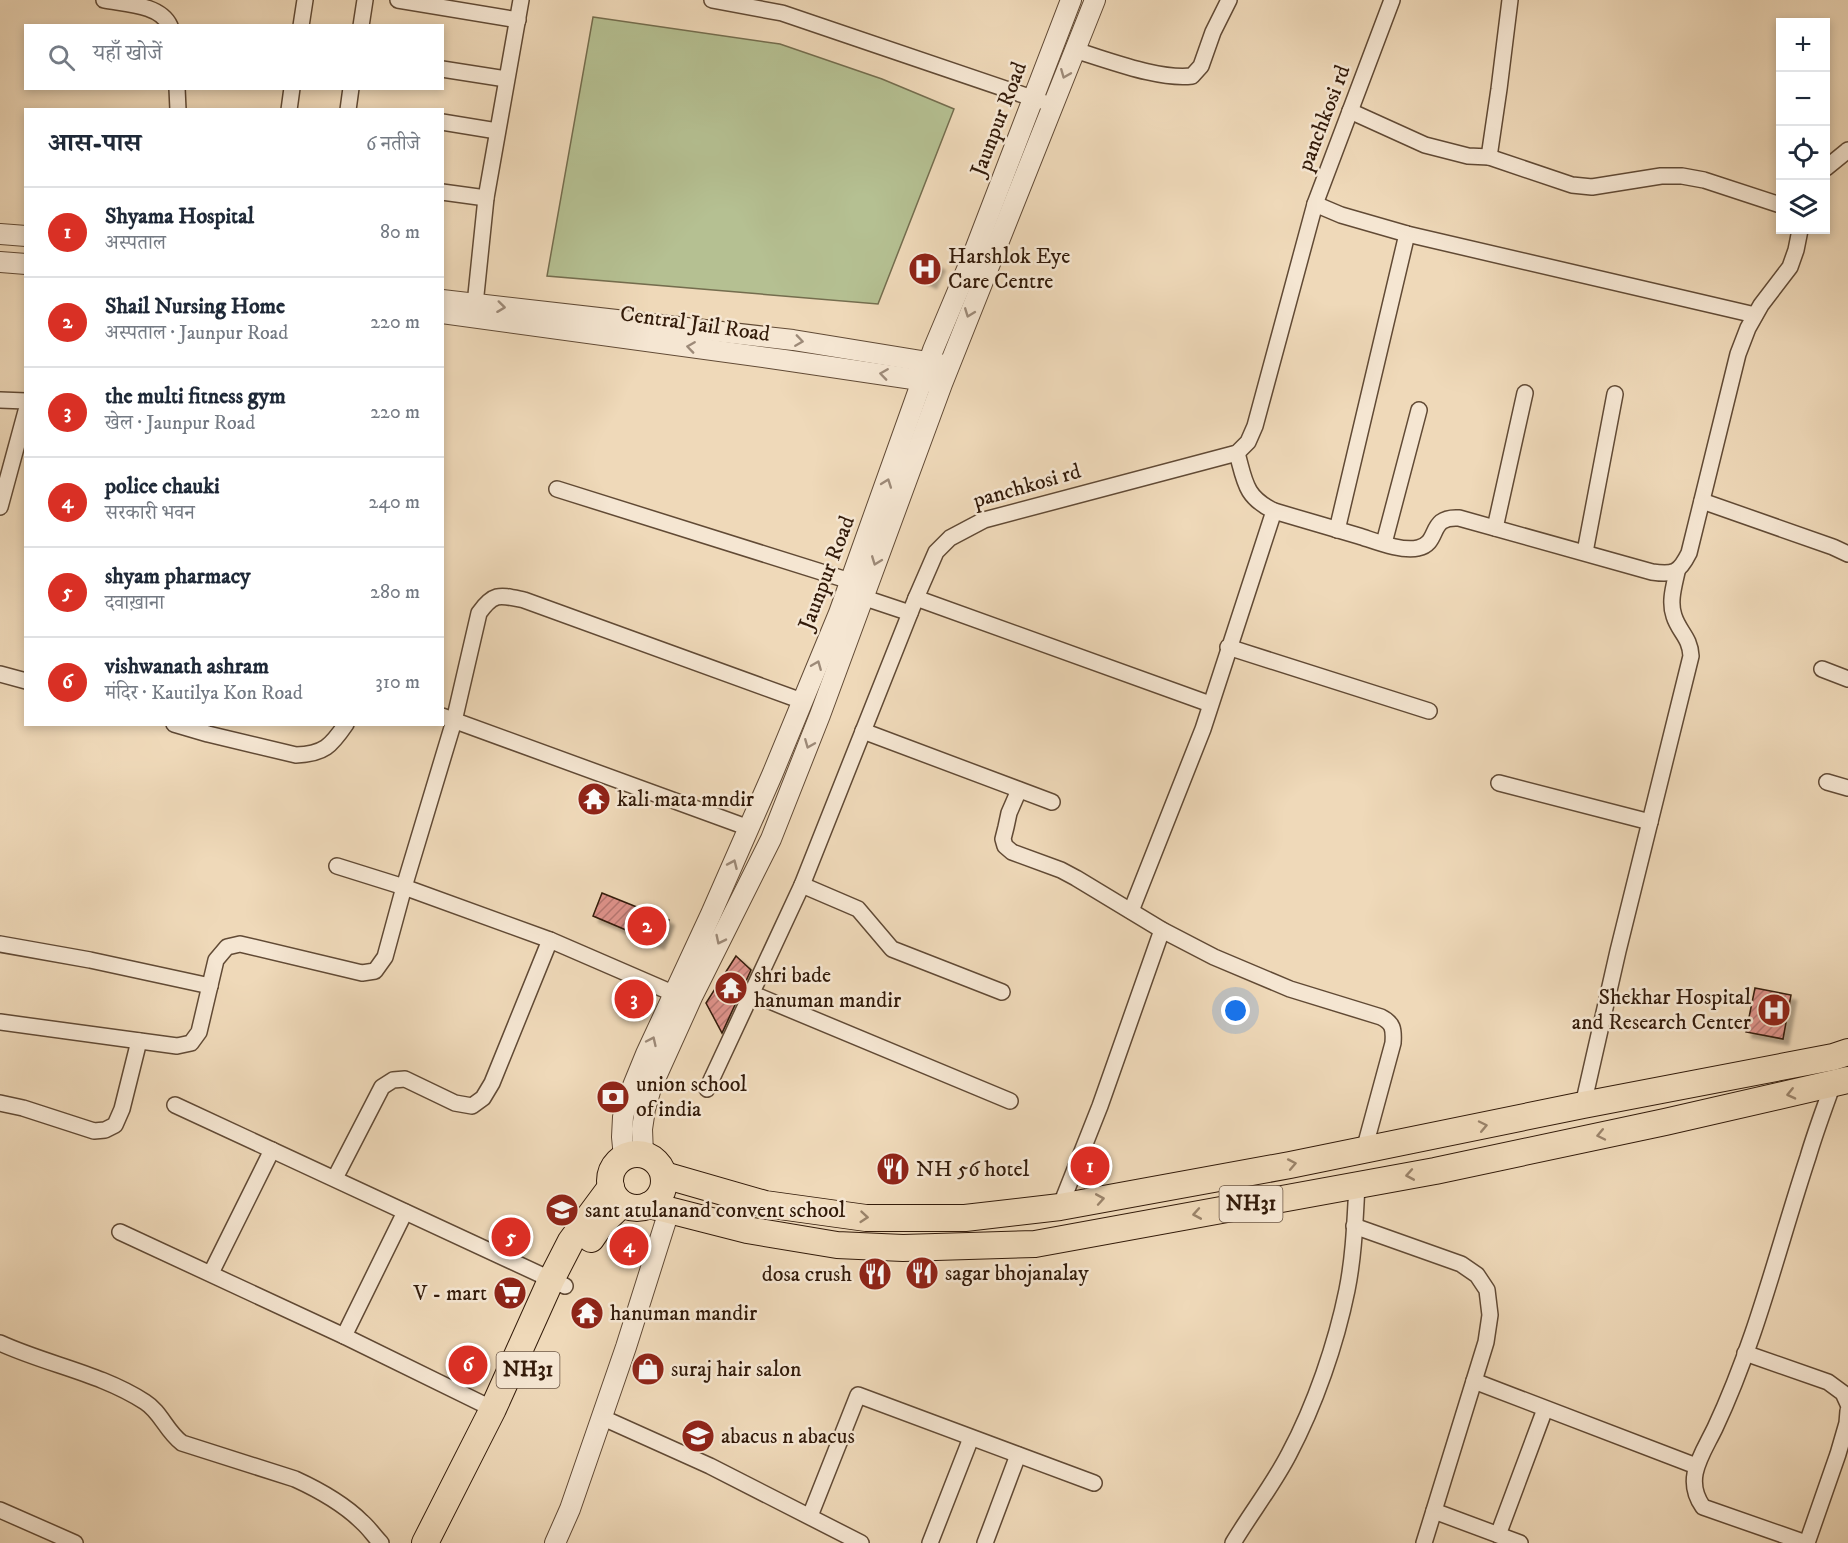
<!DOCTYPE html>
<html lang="hi">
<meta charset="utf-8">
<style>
body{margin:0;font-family:"IM FELL DW Pica","Noto Serif Devanagari",serif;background:#f6f6f7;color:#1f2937}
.controls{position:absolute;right:18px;top:18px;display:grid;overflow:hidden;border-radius:0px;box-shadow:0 3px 9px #0003}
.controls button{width:54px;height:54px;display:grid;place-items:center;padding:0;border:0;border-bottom:2px solid #e0e1e3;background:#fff;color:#1f2937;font:30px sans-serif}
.you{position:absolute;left:1236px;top:1011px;width:21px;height:21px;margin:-15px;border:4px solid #fff;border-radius:50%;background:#1a73e8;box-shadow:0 0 0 9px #1a73e833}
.badge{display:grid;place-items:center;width:39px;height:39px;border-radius:50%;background:#d93025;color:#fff;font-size:20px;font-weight:700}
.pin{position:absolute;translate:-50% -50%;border:3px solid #fff;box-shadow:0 2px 6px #0006}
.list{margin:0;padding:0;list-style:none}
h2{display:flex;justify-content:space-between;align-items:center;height:78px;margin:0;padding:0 24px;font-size:26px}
h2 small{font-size:20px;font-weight:400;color:#747a83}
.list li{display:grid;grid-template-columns:39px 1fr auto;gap:18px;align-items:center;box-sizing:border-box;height:90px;padding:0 24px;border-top:2px solid #e0e1e3}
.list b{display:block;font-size:22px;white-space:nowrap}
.list p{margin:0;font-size:20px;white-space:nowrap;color:#747a83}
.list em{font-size:20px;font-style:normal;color:#747a83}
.icon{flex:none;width:33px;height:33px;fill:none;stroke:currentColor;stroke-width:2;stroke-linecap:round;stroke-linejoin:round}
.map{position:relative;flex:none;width:1848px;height:1543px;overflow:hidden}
.search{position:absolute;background:#fff;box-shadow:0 3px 9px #0003;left:24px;top:24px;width:420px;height:66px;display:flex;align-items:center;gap:15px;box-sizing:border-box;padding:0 21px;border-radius:0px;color:#747a83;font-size:22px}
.panel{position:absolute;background:#fff;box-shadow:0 3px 9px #0003;left:24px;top:108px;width:420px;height:618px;border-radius:0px}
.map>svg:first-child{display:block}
.green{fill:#b5c092;stroke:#746d4e;stroke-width:1.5}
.building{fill:url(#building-hatch);stroke:#321a09;stroke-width:1.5;filter:url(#shadow)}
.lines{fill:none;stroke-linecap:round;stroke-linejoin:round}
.minor-casing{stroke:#614a35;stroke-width:18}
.tertiary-casing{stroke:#614a35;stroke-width:22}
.trunk-casing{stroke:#321a09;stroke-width:28}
.minor{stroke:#f5e6d2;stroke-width:15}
.tertiary{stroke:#f5e6d2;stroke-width:20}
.trunk{stroke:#efd9b9;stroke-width:26}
.oneway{stroke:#9d8a78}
.oneway2{stroke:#9a836a}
.labels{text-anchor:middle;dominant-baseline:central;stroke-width:5;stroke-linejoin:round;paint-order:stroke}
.shield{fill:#f5e6d2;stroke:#6c5745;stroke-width:1.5}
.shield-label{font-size:21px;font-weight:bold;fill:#321a09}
.street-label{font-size:22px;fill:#321a09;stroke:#f5e6d2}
.poi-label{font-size:22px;fill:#321a09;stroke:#f5e6d2;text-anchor:start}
</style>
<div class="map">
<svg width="1848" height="1543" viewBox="0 0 1848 1543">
<defs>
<pattern id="building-hatch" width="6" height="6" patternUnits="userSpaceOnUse" patternTransform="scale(1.5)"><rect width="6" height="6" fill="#de928a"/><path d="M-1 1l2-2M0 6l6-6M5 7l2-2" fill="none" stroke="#b5766f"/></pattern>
<filter id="shadow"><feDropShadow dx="5.5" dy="5.5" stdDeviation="1.5" flood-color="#0004"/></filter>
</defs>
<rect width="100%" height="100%" fill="#efd9b9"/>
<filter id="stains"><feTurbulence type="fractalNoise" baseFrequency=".00333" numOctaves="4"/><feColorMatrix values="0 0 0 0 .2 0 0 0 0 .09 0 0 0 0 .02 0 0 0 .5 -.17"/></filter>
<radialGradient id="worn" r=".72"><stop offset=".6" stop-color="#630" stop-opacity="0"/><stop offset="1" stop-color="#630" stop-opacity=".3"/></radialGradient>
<path class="green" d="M593 17 780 44 882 79 954 109 878 304 547 276Z"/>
<g class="building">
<path d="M919 255 940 265 931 283 910 273Z"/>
<path d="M602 893 669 920 659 944 593 916Z"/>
<path d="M736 956 751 970 722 1033 706 1003Z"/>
<path d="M1755 988 1791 995 1783 1039 1746 1032Z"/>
<path d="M1090 1157 1099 1158 1095 1180 1082 1177Z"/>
</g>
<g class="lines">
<defs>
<g id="minor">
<path d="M104 0C124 4 160 4 170 26"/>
<path d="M398 0 518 20"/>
<path d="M712 0 782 13 1041 101"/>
<path d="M301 26 305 0"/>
<path d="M361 26 365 0"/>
<path d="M1074 50C1109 60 1158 80 1192 76L1201 66 1213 32 1229 0"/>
<path d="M442 69 506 79"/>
<path d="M177 88 178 110"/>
<path d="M289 110 292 88"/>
<path d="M348 110 351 88"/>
<path d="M1350 111 1425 145 1468 156 1489 157 1572 185 1592 187 1661 176H1682L1704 180 1780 205"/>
<path d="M442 122 497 131"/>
<path d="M1489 157 1499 89 1510 0"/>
<path d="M1826 168 1848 150"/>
<path d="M442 192 486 198"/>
<path d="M1315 204 1341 215 1407 234 1755 315"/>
<path d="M474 314 486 198 521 0"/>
<path d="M0 400 26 401"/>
<path d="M1237 453C1245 482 1245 497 1274 511 1302 519 1331 528 1359 536 1375 541 1402 552 1418 548 1441 543 1427 516 1459 518L1652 572C1674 575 1679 573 1689 553L1738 354 1748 328 1761 305 1790 267 1796 250 1800 230"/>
<path d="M557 489 850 581"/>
<path d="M1702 501 1833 547 1848 554"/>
<path d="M0 507 26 411"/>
<path d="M1495 528 1525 393"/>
<path d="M1337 530 1407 234"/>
<path d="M1384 543 1419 410"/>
<path d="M1585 552 1615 394"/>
<path d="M862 597 910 613"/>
<path d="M916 598 1210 704"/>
<path d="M1228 647 1429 711"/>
<path d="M1822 669 1848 679"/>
<path d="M0 674 26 681"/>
<path d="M442 716 749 828"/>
<path d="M174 724 208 734 296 755C324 754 331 746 346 724"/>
<path d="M863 731 1052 802"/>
<path d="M1827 782 1848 788"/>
<path d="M1499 783 1650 822"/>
<path d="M1019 790 1009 813 1006 827 1003 839 1005 846 1012 852 1061 870 1076 878 1162 930 1214 957 1290 989 1381 1017C1393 1023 1394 1029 1393 1043L1364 1150"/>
<path d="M337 866 404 887 550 940 684 998"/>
<path d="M802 885 858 909 892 949 1002 992"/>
<path d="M1131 911 1203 729 1274 511"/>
<path d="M0 944 90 960 210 986"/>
<path d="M753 994 1010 1101"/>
<path d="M0 1022 177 1046 191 1043 199 1032 216 960 227 947 240 944 362 973 375 971 385 957 404 887 454 721 479 613C494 592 500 595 524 600L802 701"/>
<path d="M707 1089 802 885 916 598 936 552 950 538 984 520 1237 453 1248 442 1255 426 1315 204 1392 0"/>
<path d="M0 1103 23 1108 94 1131 105 1130 115 1125 122 1109 139 1041"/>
<path d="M175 1105 565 1286"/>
<path d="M1583 1105 1618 951 1691 656C1690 637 1679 632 1674 616 1669 602 1674 586 1677 572"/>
<path d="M335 1178 382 1087 393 1080 405 1079 455 1103 472 1106 483 1098 492 1083 550 940"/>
<path d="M1060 1207 1100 1106 1162 930"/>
<path d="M1354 1226 1461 1264 1477 1275 1487 1290 1490 1315 1486 1342 1424 1543"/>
<path d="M120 1232 344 1336 493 1409"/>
<path d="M211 1273 272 1150"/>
<path d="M344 1336 405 1212"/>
<path d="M0 1343C48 1365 100 1373 145 1402 161 1412 166 1431 182 1443L295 1479C319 1490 343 1503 362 1522 369 1528 374 1536 381 1543"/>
<path d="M1745 1353 1828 1382 1843 1393 1848 1404"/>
<path d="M1474 1381 1696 1466"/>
<path d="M601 1417 710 1466 861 1543"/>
<path d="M0 1510 75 1543"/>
<path d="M1434 1511 1520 1543"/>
<path d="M810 1516 858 1395 1094 1483"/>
<path d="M1498 1535 1545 1409"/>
<path d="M930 1543 971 1438"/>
<path d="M985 1543 1018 1455"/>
<path d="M1233 1543C1251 1513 1273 1485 1289 1454 1315 1405 1336 1344 1347 1290 1354 1255 1355 1220 1357 1185"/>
<path d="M1806 1543 1703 1507C1683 1479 1702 1455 1715 1428 1756 1341 1778 1248 1808 1157 1815 1133 1824 1109 1833 1084"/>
<path d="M1807 1543 1838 1454 1847 1423 1848 1411"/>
</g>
<g id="tertiary">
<path d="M0 234 26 236"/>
<path d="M0 262 26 264"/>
<path d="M442 300 793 340 940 364"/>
<path d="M442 313 784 360 933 382"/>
<path d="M643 1155 642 1129 645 1109 651 1088 693 995 771 839 820 715 942 384 1095 0"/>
<path d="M624 1157 622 1137 623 1117 628 1098 646 1054 711 914 772 775 839 613 933 350 973 255 1071 0"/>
<path d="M555 1543 570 1509 626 1347 669 1211"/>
</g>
<g id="trunk">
<circle cx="637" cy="1181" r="27"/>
<path d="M664 1175 765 1204 866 1218H965L1060 1207 1290 1165 1583 1105 1833 1057 1848 1052"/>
<path d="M649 1205 747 1230 837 1245 903 1248 1035 1244 1435 1171 1665 1122 1848 1080"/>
<path d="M591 1239 602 1223 622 1204"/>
<path d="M425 1543 493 1409 551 1280 571 1241 611 1187"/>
</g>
</defs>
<use href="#minor" class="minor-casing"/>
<use href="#tertiary" class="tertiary-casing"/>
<use href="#trunk" class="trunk-casing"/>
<use href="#minor" class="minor"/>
<use href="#tertiary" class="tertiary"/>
<use href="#trunk" class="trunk"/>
</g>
<defs><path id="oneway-chevron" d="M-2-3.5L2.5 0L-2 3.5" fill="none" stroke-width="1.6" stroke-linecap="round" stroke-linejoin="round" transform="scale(1.5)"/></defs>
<g class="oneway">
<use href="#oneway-chevron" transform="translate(1065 74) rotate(112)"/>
<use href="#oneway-chevron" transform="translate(501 307) rotate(7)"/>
<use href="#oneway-chevron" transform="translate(969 313) rotate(111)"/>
<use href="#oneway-chevron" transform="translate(799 341) rotate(8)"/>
<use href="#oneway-chevron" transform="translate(691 347) rotate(-172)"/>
<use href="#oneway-chevron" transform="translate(884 374) rotate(-172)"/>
<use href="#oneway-chevron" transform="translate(887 483) rotate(-70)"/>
<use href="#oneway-chevron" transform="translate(876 561) rotate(111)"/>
<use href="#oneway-chevron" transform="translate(817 665) rotate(-68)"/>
<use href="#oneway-chevron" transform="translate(809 744) rotate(112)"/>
<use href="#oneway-chevron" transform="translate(733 864) rotate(-66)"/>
<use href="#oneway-chevron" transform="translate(720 940) rotate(116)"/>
<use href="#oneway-chevron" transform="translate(652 1041) rotate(-65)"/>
</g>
<g class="oneway2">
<use href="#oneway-chevron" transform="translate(1791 1094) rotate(167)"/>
<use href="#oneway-chevron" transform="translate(1483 1126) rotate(-12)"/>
<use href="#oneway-chevron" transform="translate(1601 1135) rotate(168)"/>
<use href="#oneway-chevron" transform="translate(1292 1164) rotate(-11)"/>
<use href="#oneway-chevron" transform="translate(1410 1175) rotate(170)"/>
<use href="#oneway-chevron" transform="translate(1100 1199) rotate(-10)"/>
<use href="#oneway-chevron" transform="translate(1197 1214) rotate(170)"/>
<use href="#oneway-chevron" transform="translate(864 1217) rotate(5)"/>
</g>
<defs>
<symbol id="hospital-disc" viewBox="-11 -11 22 22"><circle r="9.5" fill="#8f2418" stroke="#f5e6d2"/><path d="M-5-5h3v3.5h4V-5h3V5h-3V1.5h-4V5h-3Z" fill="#fff"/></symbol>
<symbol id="temple-disc" viewBox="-11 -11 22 22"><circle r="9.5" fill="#8f2418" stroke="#f5e6d2"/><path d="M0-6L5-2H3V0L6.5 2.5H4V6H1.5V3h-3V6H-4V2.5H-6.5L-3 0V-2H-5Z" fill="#fff"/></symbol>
<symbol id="bank-disc" viewBox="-11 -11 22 22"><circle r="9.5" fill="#8f2418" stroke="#f5e6d2"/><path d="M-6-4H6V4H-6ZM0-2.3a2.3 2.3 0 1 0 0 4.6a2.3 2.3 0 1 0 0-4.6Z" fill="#fff"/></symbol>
<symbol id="restaurant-disc" viewBox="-11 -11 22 22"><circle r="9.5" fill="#8f2418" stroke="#f5e6d2"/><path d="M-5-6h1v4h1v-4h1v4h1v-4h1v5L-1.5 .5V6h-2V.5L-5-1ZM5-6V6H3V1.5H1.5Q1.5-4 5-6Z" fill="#fff"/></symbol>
<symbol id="school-disc" viewBox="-11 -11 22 22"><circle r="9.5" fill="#8f2418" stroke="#f5e6d2"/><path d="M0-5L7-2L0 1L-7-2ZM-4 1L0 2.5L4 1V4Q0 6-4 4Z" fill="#fff"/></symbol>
<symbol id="supermarket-disc" viewBox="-11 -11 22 22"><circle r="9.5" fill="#8f2418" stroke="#f5e6d2"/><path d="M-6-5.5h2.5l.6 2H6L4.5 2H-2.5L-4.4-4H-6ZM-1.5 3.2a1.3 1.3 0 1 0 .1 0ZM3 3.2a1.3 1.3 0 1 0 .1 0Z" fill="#fff"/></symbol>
<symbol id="shop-disc" viewBox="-11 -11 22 22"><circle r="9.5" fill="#8f2418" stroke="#f5e6d2"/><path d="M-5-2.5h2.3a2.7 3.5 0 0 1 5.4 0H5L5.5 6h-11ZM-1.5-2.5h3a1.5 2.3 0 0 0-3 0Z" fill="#fff"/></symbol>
</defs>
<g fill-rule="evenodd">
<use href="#hospital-disc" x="906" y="250" width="38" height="38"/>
<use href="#temple-disc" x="575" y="780" width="38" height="38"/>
<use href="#temple-disc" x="712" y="969" width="38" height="38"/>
<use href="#hospital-disc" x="1755" y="991" width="38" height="38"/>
<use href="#bank-disc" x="594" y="1078" width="38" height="38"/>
<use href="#restaurant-disc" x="874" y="1150" width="38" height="38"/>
<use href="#school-disc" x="543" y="1191" width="38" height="38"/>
<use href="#restaurant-disc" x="903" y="1254" width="38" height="38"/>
<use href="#restaurant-disc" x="856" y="1255" width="38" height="38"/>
<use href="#supermarket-disc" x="491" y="1274" width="38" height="38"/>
<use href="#temple-disc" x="568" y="1294" width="38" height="38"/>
<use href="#shop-disc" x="629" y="1350" width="38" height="38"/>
<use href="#school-disc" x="679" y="1417" width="38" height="38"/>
</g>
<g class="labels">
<g class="shield">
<rect x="1219.5" y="1186" width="63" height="36" rx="4.5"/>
<rect x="496.5" y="1352" width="63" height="36" rx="4.5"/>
</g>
<g class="shield-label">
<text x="1251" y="1204">NH31</text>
<text x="528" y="1370">NH31</text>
</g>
<g class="street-label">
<text transform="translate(1324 118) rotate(-69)">panchkosi rd</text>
<text transform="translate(999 119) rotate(-69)">Jaunpur Road</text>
<text transform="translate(695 324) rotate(8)">Central Jail Road</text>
<text transform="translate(1027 486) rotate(-16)">panchkosi rd</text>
<text transform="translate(827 573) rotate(-69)">Jaunpur Road</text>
</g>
<g class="poi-label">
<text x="948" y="256">Harshlok Eye<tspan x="948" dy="25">Care Centre</tspan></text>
<text x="617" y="799">kali mata mndir</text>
<text x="754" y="975">shri bade<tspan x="754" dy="25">hanuman mandir</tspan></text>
<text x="1751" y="997" text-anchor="end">Shekhar Hospital<tspan x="1751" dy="25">and Research Center</tspan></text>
<text x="636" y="1084">union school<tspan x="636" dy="25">of india</tspan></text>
<text x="916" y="1169">NH 56 hotel</text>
<text x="585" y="1210">sant atulanand convent school</text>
<text x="945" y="1273">sagar bhojanalay</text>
<text x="852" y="1274" text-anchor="end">dosa crush</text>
<text x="487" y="1293" text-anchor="end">V - mart</text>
<text x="610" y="1313">hanuman mandir</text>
<text x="671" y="1369">suraj hair salon</text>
<text x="721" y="1436">abacus n abacus</text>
</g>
</g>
<rect width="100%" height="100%" filter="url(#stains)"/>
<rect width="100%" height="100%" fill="url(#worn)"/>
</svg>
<div class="controls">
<button>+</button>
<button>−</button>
<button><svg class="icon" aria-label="locate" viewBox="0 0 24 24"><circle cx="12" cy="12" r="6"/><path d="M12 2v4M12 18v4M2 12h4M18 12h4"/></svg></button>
<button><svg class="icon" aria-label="layers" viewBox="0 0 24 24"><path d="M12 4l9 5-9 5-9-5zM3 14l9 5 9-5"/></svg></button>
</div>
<div class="you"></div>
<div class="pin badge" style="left:1090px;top:1166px">1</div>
<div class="pin badge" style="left:647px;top:926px">2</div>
<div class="pin badge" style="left:634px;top:999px">3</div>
<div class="pin badge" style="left:629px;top:1246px">4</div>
<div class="pin badge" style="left:511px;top:1237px">5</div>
<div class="pin badge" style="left:468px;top:1365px">6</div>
<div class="search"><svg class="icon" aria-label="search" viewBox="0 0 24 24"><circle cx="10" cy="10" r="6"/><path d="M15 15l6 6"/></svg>यहाँ खोजें</div>
<section class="panel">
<h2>आस-पास<small>6 नतीजे</small></h2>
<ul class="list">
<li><span class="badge">1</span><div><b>Shyama Hospital</b><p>अस्पताल</p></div><em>80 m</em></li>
<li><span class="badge">2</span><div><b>Shail Nursing Home</b><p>अस्पताल · Jaunpur Road</p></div><em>220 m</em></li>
<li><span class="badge">3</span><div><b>the multi fitness gym</b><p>खेल · Jaunpur Road</p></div><em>220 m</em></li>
<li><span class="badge">4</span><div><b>police chauki</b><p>सरकारी भवन</p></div><em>240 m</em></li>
<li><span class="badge">5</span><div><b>shyam pharmacy</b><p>दवाख़ाना</p></div><em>280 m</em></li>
<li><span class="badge">6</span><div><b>vishwanath ashram</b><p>मंदिर · Kautilya Kon Road</p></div><em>310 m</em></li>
</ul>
</section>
</div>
